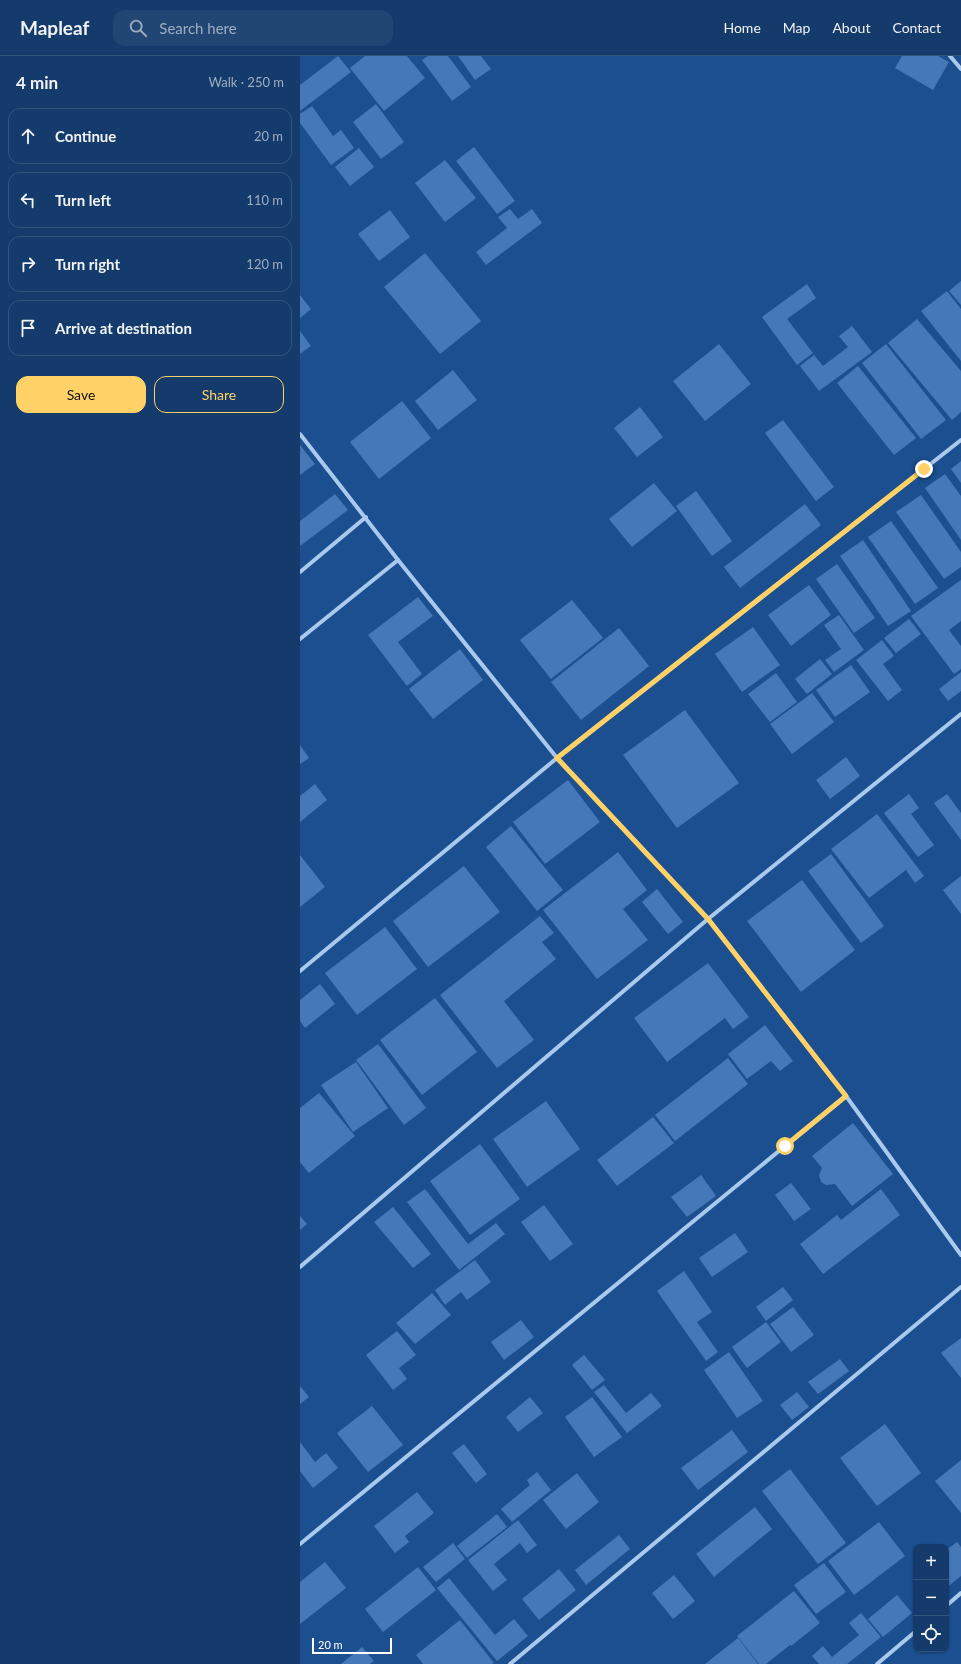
<!DOCTYPE html>
<meta charset="utf-8">
<style>
body{margin:0;font-family:Lato,sans-serif;background:#214673;color:#f1f3f6}
.controls{position:absolute;right:12px;bottom:12px;display:grid;overflow:hidden;border-radius:8px;box-shadow:0 1px 3px #0004}
.controls button{width:36px;height:36px;display:grid;place-items:center;padding:0;border:0;border-bottom:1px solid #33557e;background:#143b6b;color:#f1f3f6;font:20px sans-serif}
.scale{position:absolute;left:12px;bottom:10px;width:80px;box-sizing:border-box;padding-left:4px;border:2px solid #fff;border-top:0;font-size:11px;line-height:14px;white-space:nowrap;color:#fff;-webkit-text-stroke:3px #1b4f8f;paint-order:stroke}
.stop{position:absolute;width:12px;height:12px;margin:-9px;border:3px solid #ffd166;border-radius:50%;background:#fff}
.stop.end{background:#ffd166;border-color:#fff;box-shadow:0 1px 4px #0008}
.list{margin:0;padding:0;list-style:none}
h2{display:flex;justify-content:space-between;align-items:center;height:52px;margin:0;padding:0 16px;font-size:17px}
h2 small{font-size:13px;font-weight:400;color:#9dadc1}
.list li{display:grid;grid-template-columns:26px 1fr auto;gap:12px;align-items:center;box-sizing:border-box;height:56px;margin:0 8px 8px;padding:0 8px;border:1px solid #33557e;border-radius:12px}
.list b{display:block;font-size:15px;white-space:nowrap}
.list em{font-size:13px;font-style:normal;color:#9dadc1}
.actions{display:flex;gap:8px;padding:12px 16px}
.actions a{flex:1;padding:9px 0;border:1px solid #ffd166;border-radius:12px;text-align:center;font-size:14px;color:#ffd166}
.actions .main{background:#ffd166;color:#111}
.icon{flex:none;width:22px;height:22px;fill:none;stroke:currentColor;stroke-width:2;stroke-linecap:round;stroke-linejoin:round}
.map{position:relative;flex:none;width:661px;height:1608px;overflow:hidden}
header{display:flex;align-items:center;gap:24px;box-sizing:border-box;height:56px;padding:0 20px;background:#143b6b;border-bottom:1px solid #33557e}
header strong{font-size:19px}
nav{display:flex;gap:22px;margin-inline-start:auto;font-size:14px}
.search{width:280px;height:36px;background:#214673;display:flex;align-items:center;gap:10px;box-sizing:border-box;padding:0 14px;border-radius:12px;color:#9dadc1;font-size:15px}
main{display:flex}
aside{flex:1;background:#143b6b}
.map>svg:first-child{display:block}
.building{fill:#4478b7}
.lines{fill:none;stroke-linecap:round;stroke-linejoin:round}
.street{stroke:#a9c9ee;stroke-width:4}
.route{stroke:#ffd166;stroke-width:5}
</style>
<header>
<strong>Mapleaf</strong>
<div class="search"><svg class="icon" aria-label="search" viewBox="0 0 24 24"><circle cx="10" cy="10" r="6"/><path d="M15 15l6 6"/></svg>Search here</div>
<nav><a>Home</a><a>Map</a><a>About</a><a>Contact</a></nav>
</header>
<main>
<aside>
<h2>4 min<small>Walk · 250 m</small></h2>
<ul class="list">
<li><svg class="icon" aria-label="ahead" viewBox="0 0 24 24"><path d="M12 20V5M6 11l6-6 6 6"/></svg><div><b>Continue</b></div><em>20 m</em></li>
<li><svg class="icon" aria-label="left" viewBox="0 0 24 24"><path d="M17 20v-9H6M10 6l-5 5 5 5"/></svg><div><b>Turn left</b></div><em>110 m</em></li>
<li><svg class="icon" aria-label="right" viewBox="0 0 24 24"><path d="M7 20v-9h11M14 6l5 5-5 5"/></svg><div><b>Turn right</b></div><em>120 m</em></li>
<li><svg class="icon" aria-label="arrive" viewBox="0 0 24 24"><path d="M6 21V4h12l-3 4 3 4H6"/></svg><div><b>Arrive at destination</b></div></li>
</ul>
<div class="actions"><a class="main">Save</a><a>Share</a></div>
</aside>
<div class="map">
<svg width="661" height="1608" viewBox="0 0 661 1608">
<rect width="100%" height="100%" fill="#1b4f8f"/>
<g class="building">
<path d="M38 0 51 16 0 55V29Z"/>
<path d="M65 0H107L125 22 84 55 50 12Z"/>
<path d="M128 0H148L171 31 152 45 122 4Z"/>
<path d="M158 0H181L191 13 175 24Z"/>
<path d="M602 0H638L649 6 633 34 595 12Z"/>
<path d="M76 48 104 86 81 103 53 66Z"/>
<path d="M12 50 33 80 41 74 54 92 31 109 0 67V58Z"/>
<path d="M174 91 215 145 197 158 156 105Z"/>
<path d="M59 92 74 111 50 130 35 111Z"/>
<path d="M145 104 176 142 145 166 115 127Z"/>
<path d="M210 153 218 163 232 153 242 167 186 209 176 196 207 172 198 161Z"/>
<path d="M90 154 110 181 79 205 58 178Z"/>
<path d="M125 197 181 265 140 298 84 231Z"/>
<path d="M661 225V249L649 235Z"/>
<path d="M507 228 516 242 487 263 513 297 497 309 462 261Z"/>
<path d="M647 235 661 253V305L621 255Z"/>
<path d="M0 239 11 253 0 262Z"/>
<path d="M617 263 661 315V356L652 364 588 287Z"/>
<path d="M552 270 572 296 519 335 500 310 514 299 523 310 548 291 539 280Z"/>
<path d="M0 275 11 290 0 298Z"/>
<path d="M419 288 451 328 405 365 373 325Z"/>
<path d="M586 288 646 364 621 383 562 307Z"/>
<path d="M558 310 616 382 594 399 537 327Z"/>
<path d="M153 314 177 344 138 374 115 345Z"/>
<path d="M102 345 131 382 79 423 50 386Z"/>
<path d="M340 351 363 381 337 401 314 372Z"/>
<path d="M483 364 534 431 516 445 465 377Z"/>
<path d="M0 389 15 408 0 419Z"/>
<path d="M661 405V427L651 413Z"/>
<path d="M645 418 661 440V484L625 432Z"/>
<path d="M354 427 377 455 332 491 309 463Z"/>
<path d="M396 435 432 485 412 500 376 450Z"/>
<path d="M35 438 48 454 0 490V465Z"/>
<path d="M621 439 661 496V511L644 523 596 456Z"/>
<path d="M505 448 521 469 440 532 424 511Z"/>
<path d="M591 465 638 532 615 548 568 481Z"/>
<path d="M563 484 611 555 588 570 540 500Z"/>
<path d="M537 508 575 562 554 577 516 523Z"/>
<path d="M661 524V565L649 574 661 590V613L654 618 611 560Z"/>
<path d="M509 529 531 559 491 590 468 559Z"/>
<path d="M118 541 133 560 98 586 122 618 107 630 68 579Z"/>
<path d="M272 544 303 582 251 623 220 584Z"/>
<path d="M539 559 564 594 534 616 525 604 541 593 524 569Z"/>
<path d="M609 563 621 578 596 597 584 582Z"/>
<path d="M453 571 480 609 442 636 415 598Z"/>
<path d="M319 572 349 610 281 664 251 626Z"/>
<path d="M582 584 594 600 583 608 602 634 588 645 556 604Z"/>
<path d="M160 593 183 624 133 663 109 633Z"/>
<path d="M520 603 532 618 507 638 495 623Z"/>
<path d="M551 609 570 636 535 661 516 634Z"/>
<path d="M661 616V635L648 645 639 633Z"/>
<path d="M476 617 497 646 470 666 448 638Z"/>
<path d="M512 637 534 666 492 698 470 668Z"/>
<path d="M385 654 439 727 377 772 323 699Z"/>
<path d="M0 689 9 702 0 708Z"/>
<path d="M546 701 560 720 530 743 516 724Z"/>
<path d="M268 724 300 766 245 808 213 766Z"/>
<path d="M15 728 27 744 0 766V740Z"/>
<path d="M609 738 619 752 611 758 634 789 618 801 584 757Z"/>
<path d="M647 738 661 757V784L634 747Z"/>
<path d="M577 758 624 820 615 827 606 814 569 842 531 793Z"/>
<path d="M211 770 263 834 237 855 186 791Z"/>
<path d="M318 796 347 834 323 853 348 884 297 923 243 854Z"/>
<path d="M531 798 584 870 561 887 508 815Z"/>
<path d="M0 799 25 831 0 851Z"/>
<path d="M164 810 200 856 128 911 93 865Z"/>
<path d="M661 820V858L643 834Z"/>
<path d="M502 824 555 894 501 936 447 865Z"/>
<path d="M357 833 383 866 368 878 342 846Z"/>
<path d="M240 860 254 877 242 886 256 903 204 945 234 984 197 1012 140 939Z"/>
<path d="M85 871 117 913 57 959 25 917Z"/>
<path d="M408 907 449 961 433 973 425 962 367 1006 334 962Z"/>
<path d="M20 928 35 948 5 972 0 965V944Z"/>
<path d="M135 942 177 996 122 1039 80 984Z"/>
<path d="M465 969 493 1005 480 1015 471 1005 447 1023 428 998Z"/>
<path d="M78 988 126 1052 104 1069 56 1004Z"/>
<path d="M428 1002 448 1028 375 1085 355 1059Z"/>
<path d="M56 1006 88 1052 53 1076 21 1029Z"/>
<path d="M19 1037 55 1080 9 1117 0 1106V1052Z"/>
<path d="M246 1045 280 1093 227 1131 193 1083Z"/>
<path d="M353 1061 374 1087 317 1130 297 1104Z"/>
<path d="M553 1067 593 1118 552 1150 535 1128 526 1129 521 1126 519 1119 522 1112 512 1100Z"/>
<path d="M180 1088 220 1143 170 1179 130 1125Z"/>
<path d="M401 1119 416 1140 387 1161 371 1141Z"/>
<path d="M491 1127 511 1153 494 1165 475 1139Z"/>
<path d="M125 1133 168 1188 196 1167 205 1178 159 1214 107 1146Z"/>
<path d="M581 1133 600 1159 523 1218 500 1188 537 1159 541 1164Z"/>
<path d="M244 1149 273 1188 250 1205 221 1166Z"/>
<path d="M93 1151 131 1198 113 1212 74 1166Z"/>
<path d="M0 1160 7 1168 0 1174Z"/>
<path d="M435 1177 448 1196 412 1221 399 1202Z"/>
<path d="M175 1204 191 1226 167 1244 161 1236 145 1249 135 1234Z"/>
<path d="M384 1215 412 1256 397 1266 418 1296 406 1305 357 1235Z"/>
<path d="M483 1231 493 1244 466 1265 456 1251Z"/>
<path d="M132 1237 151 1259 115 1288 96 1267Z"/>
<path d="M493 1251 514 1279 491 1296 470 1268Z"/>
<path d="M221 1264 234 1281 204 1304 191 1286Z"/>
<path d="M466 1266 481 1286 447 1312 432 1291Z"/>
<path d="M97 1275 116 1299 99 1312 107 1323 93 1334 66 1299Z"/>
<path d="M661 1282V1322L641 1297Z"/>
<path d="M429 1296 463 1345 437 1362 404 1314Z"/>
<path d="M284 1299 305 1324 292 1334 272 1309Z"/>
<path d="M540 1303 549 1315 518 1338 508 1326Z"/>
<path d="M304 1329 326 1357 351 1337 362 1350 327 1377 294 1336Z"/>
<path d="M0 1330 9 1341 0 1348Z"/>
<path d="M497 1336 509 1351 492 1364 480 1349Z"/>
<path d="M230 1341 243 1357 218 1376 206 1361Z"/>
<path d="M292 1341 322 1381 294 1401 265 1361Z"/>
<path d="M72 1350 103 1389 68 1416 37 1377Z"/>
<path d="M585 1368 621 1417 577 1450 540 1402Z"/>
<path d="M432 1374 448 1396 398 1434 381 1412Z"/>
<path d="M0 1386 15 1406 26 1397 38 1412 13 1432 0 1415Z"/>
<path d="M164 1388 187 1418 176 1427 152 1397Z"/>
<path d="M661 1404V1457L635 1425Z"/>
<path d="M490 1413 546 1487 518 1508 462 1435Z"/>
<path d="M237 1416 251 1434 212 1466 201 1453 230 1429 227 1424Z"/>
<path d="M277 1417 299 1446 266 1473 243 1444Z"/>
<path d="M117 1436 134 1457 105 1480 109 1486 95 1497 74 1470Z"/>
<path d="M455 1451 472 1473 414 1521 396 1498Z"/>
<path d="M197 1458 207 1471 167 1502 157 1490Z"/>
<path d="M218 1464 237 1489 227 1497 220 1487 194 1508 207 1524 193 1535 168 1504Z"/>
<path d="M579 1466 605 1500 554 1539 528 1505Z"/>
<path d="M319 1479 330 1493 286 1529 275 1514Z"/>
<path d="M657 1486 661 1491V1520L646 1532V1494Z"/>
<path d="M153 1487 165 1503 136 1526 123 1511Z"/>
<path d="M25 1506 46 1532 0 1568V1526Z"/>
<path d="M524 1507 546 1536 516 1558 494 1529Z"/>
<path d="M118 1511 136 1534 83 1576 65 1553Z"/>
<path d="M259 1513 276 1534 239 1564 222 1543Z"/>
<path d="M374 1519 395 1545 373 1563 352 1537Z"/>
<path d="M149 1522 195 1579 214 1563 228 1580 197 1605 137 1532Z"/>
<path d="M494 1535 520 1567 491 1590 482 1578 490 1589 466 1608H459L437 1580Z"/>
<path d="M597 1539 612 1557 583 1581 568 1563Z"/>
<path d="M561 1557 581 1581 547 1608H519L512 1600 523 1590 532 1601 559 1579 549 1567Z"/>
<path d="M160 1564 194 1607 192 1608H123L116 1599Z"/>
<path d="M438 1582 458 1608H405Z"/>
<path d="M62 1591 74 1605 70 1608H41Z"/>
</g>
<g class="lines">
<g class="street">
<path d="M650 0 661 13"/>
<path d="M0 378 98 504 257 702 408 863 546 1040 661 1199"/>
<path d="M0 516 66 461"/>
<path d="M0 583 98 504"/>
<path d="M0 915 257 702 661 384"/>
<path d="M0 1211 408 863 661 658"/>
<path d="M0 1488 546 1040"/>
<path d="M646 1550 661 1537"/>
<path d="M210 1608 661 1231"/>
<path d="M577 1608 616 1575"/>
</g>
</g>
<g class="lines">
<path class="route" d="M485 1090 546 1040 408 863 257 702 624 413"/>
</g>
</svg>
<div class="controls">
<button>+</button>
<button>−</button>
<button><svg class="icon" aria-label="locate" viewBox="0 0 24 24"><circle cx="12" cy="12" r="6"/><path d="M12 2v4M12 18v4M2 12h4M18 12h4"/></svg></button>
</div>
<div class="scale">20 m</div>
<div class="stop" style="left:485px;top:1090px"></div>
<div class="stop end" style="left:624px;top:413px"></div>
</div>
</main>
